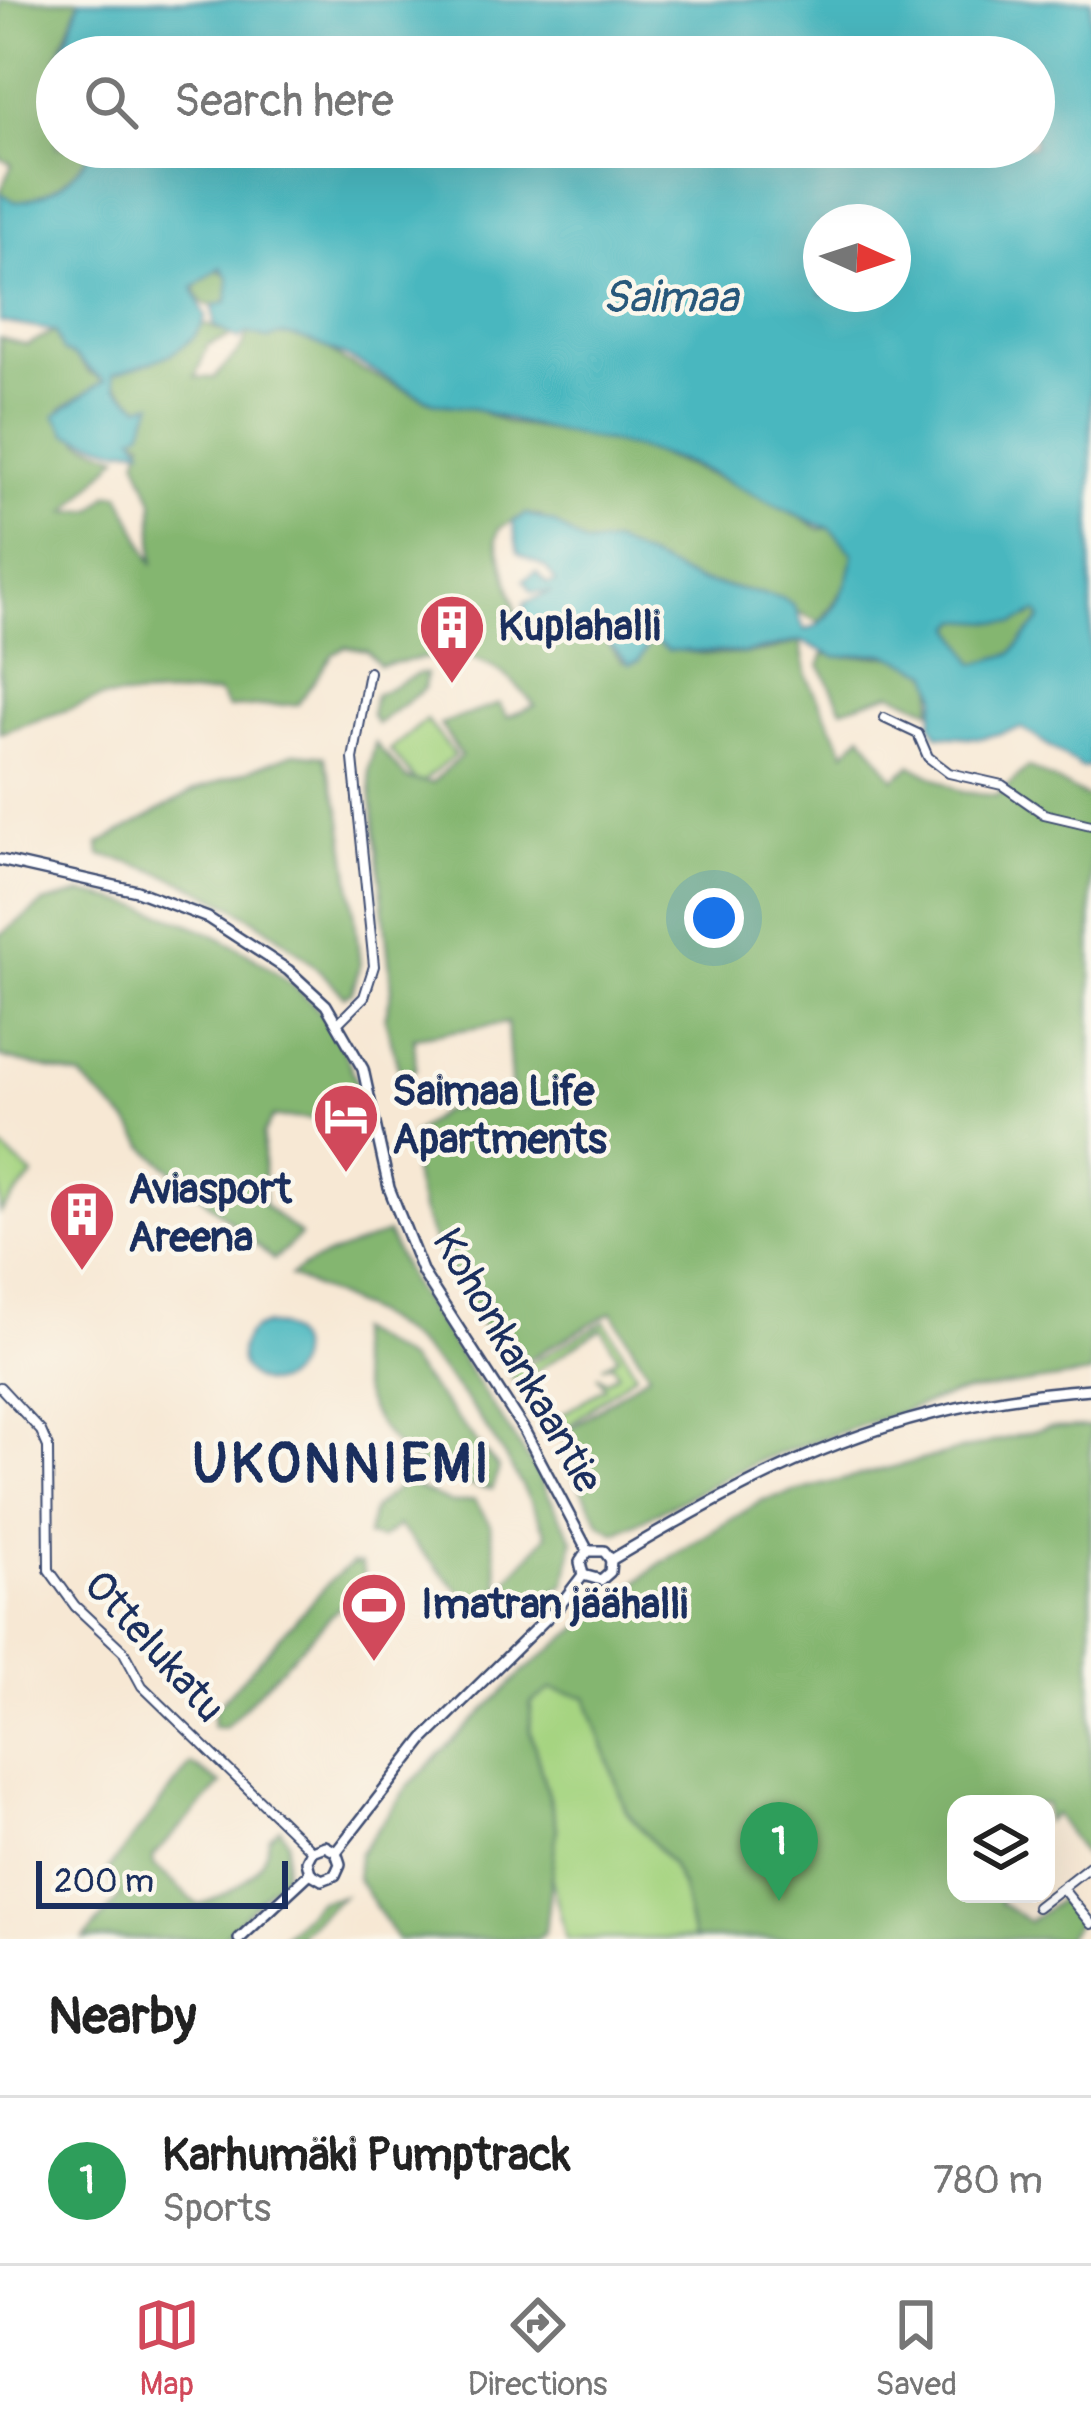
<!DOCTYPE html>
<meta charset="utf-8">
<style>
body{margin:0;font-family:Pangolin,sans-serif;background:#f2f2f2;color:#222}
.controls{position:absolute;right:36px;bottom:36px;display:grid;overflow:hidden;border-radius:24px;box-shadow:0 12px 48px #0002}
.controls button{width:108px;height:108px;display:grid;place-items:center;padding:0;border:0;border-bottom:3px solid #e0e0e0;background:#fff;color:#222;font:60px sans-serif}
.compass{position:absolute;left:803px;top:204px;width:108px;height:108px;border-radius:50%;background:#fff;box-shadow:0 12px 48px #0002;rotate:93deg}
.scale{position:absolute;left:36px;bottom:30px;width:252px;box-sizing:border-box;padding-left:12px;border:6px solid #1b2f5e;border-top:0;font-size:33px;line-height:42px;white-space:nowrap;color:#1b2f5e;-webkit-text-stroke:9px #fbf7ec;paint-order:stroke}
.you{position:absolute;left:714px;top:918px;width:42px;height:42px;margin:-30px;border:9px solid #fff;border-radius:50%;background:#1a73e8;box-shadow:0 0 0 18px #1a73e833}
.badge{display:grid;place-items:center;width:78px;height:78px;border-radius:50%;background:#d1495b;color:#fff;font-size:39px;font-weight:700}
.pin{position:absolute;translate:-50% -99px;filter:drop-shadow(0 3px 6px #0008)}
.pin::after{content:'';position:absolute;top:63px;width:42px;height:36px;background:inherit;clip-path:polygon(0 0,100% 0,50% 100%)}
.list{margin:0;padding:0;list-style:none}
h2{display:flex;justify-content:space-between;align-items:center;height:156px;margin:0;padding:0 48px;font-size:51px}
h2 small{font-size:39px;font-weight:400;color:#767676}
.list li{display:grid;grid-template-columns:78px 1fr auto;gap:36px;align-items:center;box-sizing:border-box;height:168px;padding:0 48px;border-top:3px solid #e0e0e0}
.list b{display:block;font-size:45px;white-space:nowrap}
.list p{margin:0;font-size:39px;white-space:nowrap;color:#767676}
.list em{font-size:39px;font-style:normal;color:#767676}
.icon{flex:none;width:66px;height:66px;fill:none;stroke:currentColor;stroke-width:2;stroke-linecap:round;stroke-linejoin:round}
.map{position:relative;flex:none;width:1091px;height:1939px;overflow:hidden}
.search{position:absolute;background:#fff;box-shadow:0 12px 48px #0002;left:36px;right:36px;top:36px;height:132px;display:flex;align-items:center;gap:30px;box-sizing:border-box;padding:0 42px;border-radius:66px;color:#767676;font-size:45px}
.sheet{height:324px;background:#fff}
nav{display:flex;justify-content:space-around;align-items:center;box-sizing:border-box;height:168px;border-top:3px solid #e0e0e0;background:#fff;font-size:33px;color:#767676}
nav a{display:grid;justify-items:center;gap:6px}
nav .on{color:#d1495b}
.map>svg:first-child{display:block}
.green{fill:#a6d481;stroke:#608270;stroke-width:3}
.forest{fill:#84b66f;stroke:#507266;stroke-width:3}
.water{fill:#48b7bf;stroke:#32738e;stroke-width:3;fill-rule:evenodd}
.lines{fill:none;stroke-linecap:round;stroke-linejoin:round}
.minor-casing{stroke:#3c4b70;stroke-width:12}
.tertiary-casing{stroke:#3c4b70;stroke-width:14}
.minor{stroke:#fff;stroke-width:8}
.tertiary{stroke:#fff;stroke-width:9}
.labels{text-anchor:middle;dominant-baseline:central;stroke-width:9;stroke-linejoin:round;paint-order:stroke}
.poi-label{font-size:42px;font-weight:bold;fill:#1b2f5e;stroke:#fbf7ec;text-anchor:start}
.street-label{font-size:42px;fill:#1b2f5e;stroke:#fbf7ec}
.water-label{font-size:45px;font-style:italic;fill:#28587b;stroke:#fbf7ec}
.district-label{font-size:54px;font-weight:bold;letter-spacing:3px;fill:#1b2f5e;stroke:#fbf7ec}
</style>
<div class="map">
<svg width="1091" height="1939" viewBox="0 0 1091 1939">
<rect width="100%" height="100%" fill="#fbf7ec"/>
<filter id="ink" filterUnits="userSpaceOnUse"><feTurbulence type="fractalNoise" baseFrequency=".00833" numOctaves="2"/><feDisplacementMap in="SourceGraphic" scale="24" xChannelSelector="R" yChannelSelector="G"/><feConvolveMatrix kernelMatrix="1 2 1 2 8 2 1 2 1" color-interpolation-filters="sRGB"/></filter>
<filter id="wash" filterUnits="userSpaceOnUse"><feTurbulence type="fractalNoise" baseFrequency=".004" numOctaves="4" result="noise"/><feDisplacementMap in="SourceGraphic" scale="48" xChannelSelector="R" yChannelSelector="G"/><feGaussianBlur stdDeviation="2.7" result="paint"/><feColorMatrix in="noise" values="0 0 0 0 0 0 0 0 0 0 0 0 0 0 0 0 0 1.4 0 .05"/><feComposite in="paint" operator="in"/></filter>
<g filter="url(#wash)">
<rect width="100%" height="100%" fill="#f7e8d4"/>
<g class="green">
<path d="M426 720 455 755 419 785 390 750Z"/>
<path d="M0 1146 33 1176 0 1213Z"/>
<path d="M605 1321 636 1373 566 1428H554L555 1419 605 1387 597 1375 606 1381 618 1373 613 1364 602 1366 618 1357 602 1328 522 1380 516 1383 511 1375Z"/>
<path d="M550 1689 586 1696 626 1811 671 1864 682 1888 693 1939H566L550 1871 557 1828 530 1730 531 1703Z"/>
</g>
<g class="forest">
<path d="M0 0H80L57 57V147H92C78 178 49 197 16 202L0 193 12 164 0 158Z"/>
<circle cx="214" cy="288" r="18"/>
<path d="M204 324 234 335 208 345 195 377 214 378 242 348 248 333H283L319 341 345 362 430 401 475 409 507 423 629 443 774 500 819 529 830 528 853 553 851 579 820 622 751 591 697 581 615 543 586 545 539 516 526 514 499 528 496 539 517 613H525L532 628 570 645 602 636 622 662 643 653 651 639C688 661 760 658 800 641L807 677 845 752 862 734 894 779 911 765 962 792 997 796 1028 767 1091 799V1374L954 1394 803 1445 761 1460 616 1533 601 1524 562 1455 569 1430 649 1373 612 1312 511 1369C467 1302 405 1219 412 1135L441 1112 512 1097 507 1023 414 1037 416 1069 408 1073 398 1067 385 1018 392 990 369 770 375 743 407 779 432 783 461 756 440 724 499 704 507 717 535 706C483 642 454 654 379 665L367 651 346 647 333 654 298 704 228 708 218 693 101 698 0 733V338L27 345 55 331 90 374 106 380 61 409 80 441 119 456 67 512 93 510 109 494H120L153 565V501L137 460 143 441 133 435 142 430 151 404 140 406 111 380 113 374 169 354Z"/>
<path d="M1037 611 1042 618 1011 654 975 664 954 627 958 620 1029 617Z"/>
<path d="M824 653C859 666 914 637 935 683L931 710 892 693 842 709 820 665Z"/>
<path d="M418 674H426L424 689 377 724 371 714 375 695Z"/>
<path d="M294 753 324 756 341 813 353 900 360 965 352 992 344 996C282 926 191 875 100 855L99 844 194 791Z"/>
<path d="M82 893C167 909 251 943 314 1005 340 1031 352 1071 365 1104L332 1120 273 1117 263 1134 264 1205 300 1235 274 1260 146 1148 127 1121 80 1077 0 1057V935L44 903Z"/>
<path d="M387 1233 411 1283 534 1468 573 1540 566 1583 535 1608 480 1613 398 1526 381 1539 367 1536 373 1509 404 1482 452 1503 474 1500 490 1524 500 1589 547 1535C518 1472 471 1398 421 1349 385 1315 334 1296 290 1276 312 1257 357 1247 387 1233Z"/>
<path d="M354 1330 408 1361 499 1469 492 1489C403 1478 353 1418 354 1330Z"/>
<path d="M1091 1427V1854L1086 1858 1055 1814 1046 1822V1804H956V1894H1001L1000 1903 1029 1922 1061 1899 1078 1922 1065 1939H693L682 1888 671 1864 626 1811 586 1697 551 1689 531 1703 530 1730 557 1828 545 1932 536 1939H397L357 1878 359 1854 410 1784 522 1673 658 1565 763 1500 1048 1428Z"/>
<path d="M352 1564H361L365 1580 225 1727 213 1726 214 1710 332 1579Z"/>
<path d="M191 1764 221 1784 153 1857 154 1865 198 1905C229 1894 266 1875 269 1838L280 1828 288 1841 284 1874 221 1939H84L119 1898 107 1871Z"/>
<path d="M342 1896 299 1934 302 1939H280L318 1901Z"/>
</g>
<g class="water">
<path d="M80 0H1091V767L1082 768 1022 728 981 738 938 735 931 724 937 695 930 672 884 653 836 657 800 641 744 653 668 650 651 639 639 661 629 664 602 636C569 637 530 662 524 603L552 592H532L524 580 536 572 548 584 556 582 546 568 518 553 513 522 526 514 554 523 586 545 615 543 697 581 782 598 794 606 805 630C834 624 851 579 853 553L830 528C820 529 721 477 699 468 626 439 550 435 478 410 464 405 448 407 433 402 404 390 292 318 270 339L248 333 238 339 214 325 213 306 227 302 229 278 221 267 193 288 206 317C192 354 146 364 113 374L116 388 140 406 153 403 142 431 134 435 143 448 118 449 67 434 55 415 105 380C87 372 82 357 63 351L55 331 0 322V193L16 202C50 197 78 178 92 147H1034V57H61ZM893 222V294H821V222ZM1037 612 1041 619 1011 654 975 664 954 627 959 620 1015 623Z"/>
<circle cx="269" cy="1354" r="29"/>
</g>
</g>
<g filter="url(#ink)">
<g class="lines">
<defs>
<g id="minor">
<path d="M884 718 918 734 928 757 949 773 1002 785 1044 814 1091 825"/>
<path d="M340 1021 364 997 374 966 353 759 369 672"/>
<path d="M0 1387 41 1431 48 1447 49 1570 75 1606 123 1651 142 1686 312 1851"/>
<path d="M1062 1888 1091 1924"/>
<path d="M1037 1907 1091 1865"/>
</g>
<g id="tertiary">
<path d="M0 860 137 891 208 918 288 970 326 1005 363 1069 389 1188 423 1273 524 1430 588 1551"/>
<path d="M611 1560C774 1463 898 1402 1091 1389"/>
<path d="M583 1575 580 1562 588 1551H604L611 1560"/>
<path d="M583 1575 601 1580 610 1572 611 1560"/>
<path d="M336 1852 424 1739 560 1605 583 1575"/>
<path d="M310 1873 322 1880 335 1875 340 1864 336 1852"/>
<path d="M310 1873 307 1861 312 1851 325 1846 336 1852"/>
<path d="M239 1939 310 1873"/>
</g>
</defs>
<use href="#minor" class="minor-casing"/>
<use href="#tertiary" class="tertiary-casing"/>
<use href="#minor" class="minor"/>
<use href="#tertiary" class="tertiary"/>
</g>
</g>
<defs>
<symbol id="building-pin" viewBox="-11 -11 22 30"><path d="M0 17L-7.5 6A9.5 9.5 0 1 1 7.5 6Z" fill="#d1495b" stroke="#fbf7ec"/><path d="M-4-6H4V6H1V3H-1V6H-4ZM-2.5-4.3h1.7v1.8h-1.7ZM.8-4.3h1.7v1.8H.8ZM-2.5-1h1.7V.8h-1.7ZM.8-1h1.7V.8H.8Z" fill="#fff"/></symbol>
<symbol id="hotel-pin" viewBox="-11 -11 22 30"><path d="M0 17L-7.5 6A9.5 9.5 0 1 1 7.5 6Z" fill="#d1495b" stroke="#fbf7ec"/><path d="M-6-4.5h1.5V1H6V5H4.5V3h-9V5H-6ZM-4 0a1.8 1.8 0 1 1 3.6 0ZM.5 0V-2.5h3Q6-2.5 6 0Z" fill="#fff"/></symbol>
<symbol id="stadium-pin" viewBox="-11 -11 22 30"><path d="M0 17L-7.5 6A9.5 9.5 0 1 1 7.5 6Z" fill="#d1495b" stroke="#fbf7ec"/><path d="M0-5a6.5 5 0 1 0 0 10a6.5 5 0 1 0 0-10ZM-3.5-1.8h7v3.6h-7Z" fill="#fff"/></symbol>
</defs>
<g fill-rule="evenodd">
<use href="#building-pin" x="414" y="589" width="76" height="104"/>
<use href="#hotel-pin" x="308" y="1078" width="76" height="104"/>
<use href="#building-pin" x="44" y="1176" width="76" height="104"/>
<use href="#stadium-pin" x="336" y="1567" width="76" height="104"/>
</g>
<g class="labels">
<g class="poi-label">
<text x="498" y="627">Kuplahalli</text>
<text x="392" y="1092">Saimaa Life<tspan x="392" dy="48">Apartments</tspan></text>
<text x="128" y="1190">Aviasport<tspan x="128" dy="48">Areena</tspan></text>
<text x="421" y="1605">Imatran jäähalli</text>
</g>
<g class="street-label">
<text transform="translate(517 1361) rotate(60)">Kohonkankaantie</text>
<text transform="translate(154 1647) rotate(48)">Ottelukatu</text>
</g>
<g class="water-label">
<text x="670" y="298">Saimaa</text>
</g>
<g class="district-label">
<text x="342" y="1465">UKONNIEMI</text>
</g>
</g>
</svg>
<div class="controls">
<button><svg class="icon" aria-label="layers" viewBox="0 0 24 24"><path d="M12 4l9 5-9 5-9-5zM3 14l9 5 9-5"/></svg></button>
</div>
<svg class="compass" viewBox="-18 -18 36 36"><path d="M0-13l5 13h-10z" fill="#e53935"/><path d="M0 13l5-13h-10z" fill="#767676"/></svg>
<div class="scale">200 m</div>
<div class="you"></div>
<div class="pin badge" style="left:779px;top:1901px;background:#2e9e5b">1</div>
<div class="search"><svg class="icon" aria-label="search" viewBox="0 0 24 24"><circle cx="10" cy="10" r="6"/><path d="M15 15l6 6"/></svg>Search here</div>
</div>
<section class="sheet">
<h2>Nearby<small></small></h2>
<ul class="list">
<li><span class="badge" style="background:#2e9e5b">1</span><div><b>Karhumäki Pumptrack</b><p>Sports</p></div><em>780 m</em></li>
</ul>
</section>
<nav>
<a class="on"><svg class="icon" aria-label="map" viewBox="0 0 24 24"><path d="M3 6l6-2 6 2 6-2v14l-6 2-6-2-6 2zM9 4v14M15 6v14"/></svg>Map</a>
<a><svg class="icon" aria-label="directions" viewBox="0 0 24 24"><path d="M12 3l9 9-9 9-9-9zM9 14v-3h6M13 9l2 2-2 2"/></svg>Directions</a>
<a><svg class="icon" aria-label="saved" viewBox="0 0 24 24"><path d="M7 4h10v16l-5-4-5 4z"/></svg>Saved</a>
</nav>
